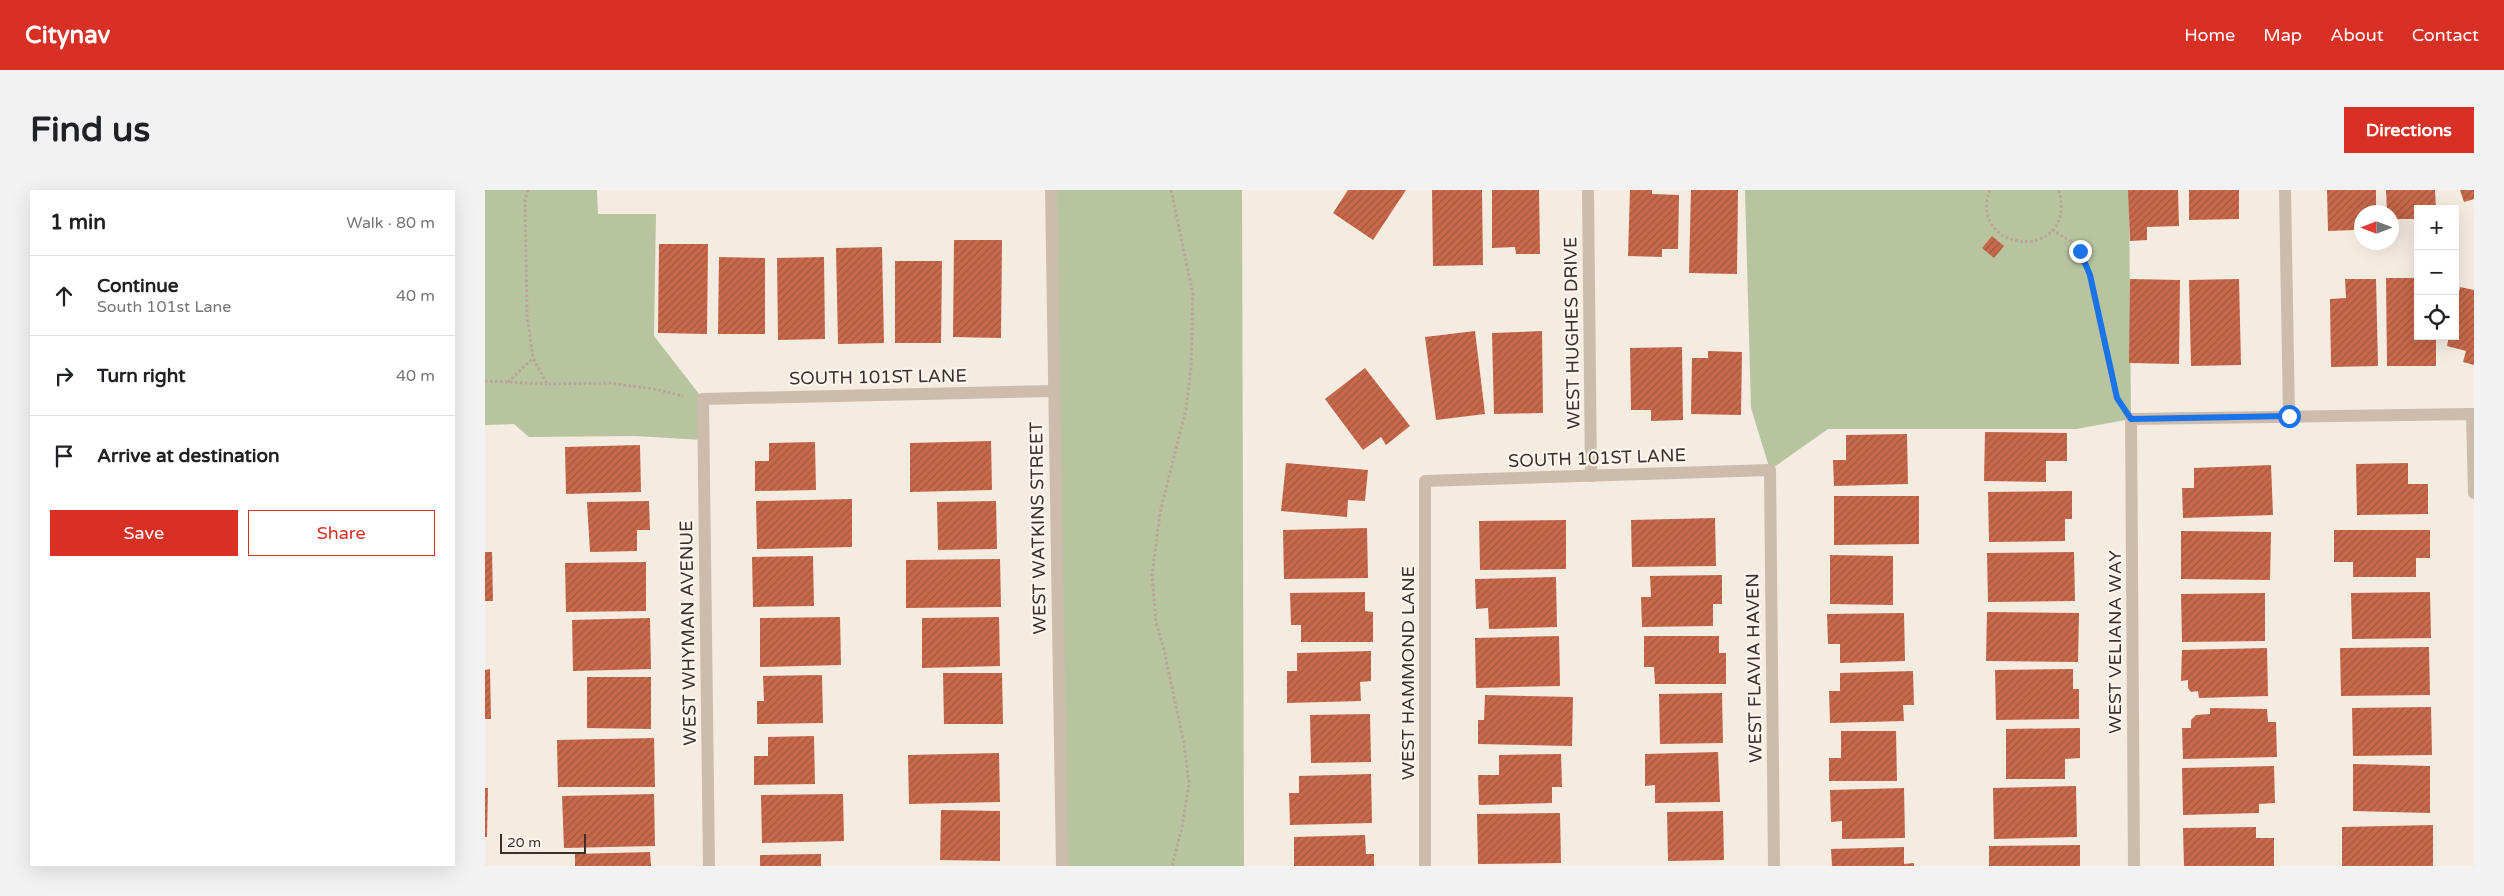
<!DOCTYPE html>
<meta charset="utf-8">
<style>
body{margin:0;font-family:"Varela Round",sans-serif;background:#f2f2f2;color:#202124}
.controls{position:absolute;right:15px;top:15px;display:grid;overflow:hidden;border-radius:0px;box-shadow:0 5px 20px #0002}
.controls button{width:45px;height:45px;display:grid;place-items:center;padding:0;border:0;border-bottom:1px solid #e0e0e0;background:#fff;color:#202124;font:25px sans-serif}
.compass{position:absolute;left:1869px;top:15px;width:45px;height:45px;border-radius:50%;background:#fff;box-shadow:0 5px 20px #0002;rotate:270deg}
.scale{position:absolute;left:15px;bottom:12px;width:86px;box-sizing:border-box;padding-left:5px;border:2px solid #3b302b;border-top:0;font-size:14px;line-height:18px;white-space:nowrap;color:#3b302b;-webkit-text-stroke:4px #fbf5ee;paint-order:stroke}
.stop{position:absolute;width:15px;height:15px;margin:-11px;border:4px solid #1a73e8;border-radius:50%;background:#fff}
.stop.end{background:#1a73e8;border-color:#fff;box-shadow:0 1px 5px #0008}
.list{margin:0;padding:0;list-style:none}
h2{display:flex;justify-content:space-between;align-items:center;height:65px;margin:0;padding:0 20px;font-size:21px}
h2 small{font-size:16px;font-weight:400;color:#757577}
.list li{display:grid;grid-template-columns:32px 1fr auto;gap:15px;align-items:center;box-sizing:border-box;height:80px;padding:0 20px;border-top:1px solid #e0e0e0}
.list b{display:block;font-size:19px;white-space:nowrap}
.list p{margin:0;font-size:16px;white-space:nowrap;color:#757577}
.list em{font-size:16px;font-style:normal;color:#757577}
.actions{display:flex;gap:10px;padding:15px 20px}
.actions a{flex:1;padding:11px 0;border:1px solid #d93025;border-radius:0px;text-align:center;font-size:18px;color:#d93025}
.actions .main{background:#d93025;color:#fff}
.icon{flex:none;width:28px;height:28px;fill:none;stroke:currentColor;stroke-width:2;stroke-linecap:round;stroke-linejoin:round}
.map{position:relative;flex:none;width:1989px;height:676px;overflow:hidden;border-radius:0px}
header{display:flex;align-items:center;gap:30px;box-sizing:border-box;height:70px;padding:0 25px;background:#d93025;color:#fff}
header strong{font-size:24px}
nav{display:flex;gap:28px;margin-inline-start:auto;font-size:18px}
.intro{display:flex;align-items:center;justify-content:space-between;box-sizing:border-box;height:120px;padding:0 30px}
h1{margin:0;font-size:35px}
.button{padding:12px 22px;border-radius:0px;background:#d93025;color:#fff;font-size:18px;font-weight:700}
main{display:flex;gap:30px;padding:0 30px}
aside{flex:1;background:#fff;border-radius:0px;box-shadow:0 5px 20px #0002}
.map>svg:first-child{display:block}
.park{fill:#b8c4a0}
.building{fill:url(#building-hatch)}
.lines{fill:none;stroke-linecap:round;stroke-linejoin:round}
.path{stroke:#b9a596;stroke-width:3;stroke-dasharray:2.5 2.5;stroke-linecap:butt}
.street{stroke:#cdbbac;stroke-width:12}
.route{stroke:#1a73e8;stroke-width:6}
.labels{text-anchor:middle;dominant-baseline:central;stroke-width:4.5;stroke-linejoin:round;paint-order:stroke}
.street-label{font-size:18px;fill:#3b302b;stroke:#fbf5ee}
</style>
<header>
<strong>Citynav</strong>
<nav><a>Home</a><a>Map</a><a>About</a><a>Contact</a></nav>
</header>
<div class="intro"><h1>Find us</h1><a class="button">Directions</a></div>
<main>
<aside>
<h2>1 min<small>Walk · 80 m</small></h2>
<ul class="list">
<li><svg class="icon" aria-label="ahead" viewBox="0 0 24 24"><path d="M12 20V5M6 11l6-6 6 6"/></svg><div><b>Continue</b><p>South 101st Lane</p></div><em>40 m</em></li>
<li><svg class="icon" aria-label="right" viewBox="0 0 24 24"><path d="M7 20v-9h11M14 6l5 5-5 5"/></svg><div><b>Turn right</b></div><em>40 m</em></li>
<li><svg class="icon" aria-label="arrive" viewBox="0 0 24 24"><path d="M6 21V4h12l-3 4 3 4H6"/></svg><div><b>Arrive at destination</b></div></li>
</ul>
<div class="actions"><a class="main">Save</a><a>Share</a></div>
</aside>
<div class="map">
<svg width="1989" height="676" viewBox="0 0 1989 676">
<defs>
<pattern id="building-hatch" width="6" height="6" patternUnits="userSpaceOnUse" patternTransform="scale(1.25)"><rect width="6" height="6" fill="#c8694b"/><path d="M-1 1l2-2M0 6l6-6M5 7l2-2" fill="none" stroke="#a4573f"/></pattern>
</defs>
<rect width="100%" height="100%" fill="#f4ebe1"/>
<g class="park">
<path d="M0 0H112L113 24H171L169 146 218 209V250L150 246 44 247 29 234 0 235Z"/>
<path d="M566 0H757L759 676H577Z"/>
<path d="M1260 0H1644L1646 229 1591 239H1343L1285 280 1266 218Z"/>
</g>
<g class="building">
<path d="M863 0H921L888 50 848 23Z"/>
<path d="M947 0H997L998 75 948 76Z"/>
<path d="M1007 0H1054L1055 64H1031L1030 57 1007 58Z"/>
<path d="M1145 0H1167V4L1194 5 1193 59H1177V67L1143 66Z"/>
<path d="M1206 0H1253L1252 84 1204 83Z"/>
<path d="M1643 0H1693L1694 36 1662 37V50L1645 51Z"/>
<path d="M1704 0H1754V29L1704 30Z"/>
<path d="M1842 0H1891V22H1876V29H1870V40L1843 41Z"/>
<path d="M1901 0H1950L1951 19H1933V29H1906V22H1902Z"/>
<path d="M1975 0H1989V9L1979 12Z"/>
<path d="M1507 46 1519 56 1509 68 1497 58Z"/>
<path d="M469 50H517L516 148 468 147Z"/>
<path d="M174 54H223L222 144 173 143Z"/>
<path d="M397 57 399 153 353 154 351 58Z"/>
<path d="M234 67 280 68V144H233Z"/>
<path d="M339 67 340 149 293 150 292 68Z"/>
<path d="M410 71H457L456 153H410Z"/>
<path d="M1901 88H1933V146H1951V176H1902Z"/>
<path d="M1645 89 1695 90 1694 174 1644 173Z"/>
<path d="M1754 89 1756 175 1706 176 1704 90Z"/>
<path d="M1860 89H1891L1893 176 1846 177 1845 109 1861 108Z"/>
<path d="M1975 97 1989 100V175L1978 172 1981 161 1962 156 1964 146H1970V119Z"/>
<path d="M990 141 1000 224 951 230 940 147Z"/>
<path d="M1057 141 1058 223 1009 224 1007 143Z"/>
<path d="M1197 157 1198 230 1166 231V220H1146L1145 158Z"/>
<path d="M1223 161 1257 162 1256 225 1206 224 1207 168H1223Z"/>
<path d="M880 178 925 236 901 255 896 247 878 260 840 209Z"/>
<path d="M1500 242 1582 243V271H1561V292L1499 291Z"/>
<path d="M1422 244 1423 294 1349 296 1348 270H1361V245Z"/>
<path d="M506 251 507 300 425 302V253Z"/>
<path d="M330 252 331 300 270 301V271H284V253Z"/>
<path d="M155 255 156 302 81 304 80 257Z"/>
<path d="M801 273 883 280 880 311 863 310 862 327 796 321Z"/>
<path d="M1923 273V294H1943V324L1872 325 1871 274Z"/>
<path d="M1786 275 1788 325 1698 328 1697 298H1709V278Z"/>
<path d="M1587 301V329H1580V351L1504 352 1503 302Z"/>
<path d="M1349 306H1434V354L1349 355Z"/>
<path d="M367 309V357L272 359 271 311Z"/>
<path d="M164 311 165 340H152V361L105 362 102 312Z"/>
<path d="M511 311 512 359 453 360 452 312Z"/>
<path d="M1230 328 1231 376 1147 377 1146 330Z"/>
<path d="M1081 330V379L995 380 994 331Z"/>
<path d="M882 338 883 388 799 389 798 340Z"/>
<path d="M1849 340H1945V368H1931V387H1868V372H1849Z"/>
<path d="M1696 341 1786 342 1785 390 1696 389Z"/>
<path d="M0 362H7L8 411H0Z"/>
<path d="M1589 362 1590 411 1503 412 1502 363Z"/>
<path d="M1345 365 1408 366V415L1345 414Z"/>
<path d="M328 366 329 416 268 417 267 367Z"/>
<path d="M515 369 516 417 421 418V370Z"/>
<path d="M161 372V421L81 422 80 373Z"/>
<path d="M1237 385V414H1228V436L1157 437 1156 407H1166L1165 386Z"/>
<path d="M1071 387 1072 437 1004 439 1003 418 991 419 990 389Z"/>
<path d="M880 402V421L888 422V452H816V435H806L805 403Z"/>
<path d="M1945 402 1946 448 1867 449 1866 403Z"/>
<path d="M1780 403V451L1697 452 1696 404Z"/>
<path d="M1502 422 1594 423 1593 472 1501 471Z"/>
<path d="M1419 423 1420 471 1355 473V454H1343L1342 424Z"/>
<path d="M355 427 356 475 275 477V428Z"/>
<path d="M514 427 515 476 437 478V428Z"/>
<path d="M165 428 166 479 88 481 87 430Z"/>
<path d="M1074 446 1075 496 991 498 990 448Z"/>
<path d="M1159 446H1234V463H1241V494H1170L1169 477H1159Z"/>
<path d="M1944 457 1945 505 1856 506 1855 458Z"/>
<path d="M1782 458 1783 506 1714 508 1713 501 1706 502 1703 498V490L1696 491 1697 460Z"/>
<path d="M886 461V491L875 492 876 511 802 513V481H812V463Z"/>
<path d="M5 479 6 529H0V480Z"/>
<path d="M1588 479V499H1594V529L1511 530 1510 480Z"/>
<path d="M1428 481 1429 515H1418L1419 531 1345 533 1344 501H1355V483Z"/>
<path d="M458 483H517L518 534H459Z"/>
<path d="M337 485 338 533 272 534V511H279L278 486Z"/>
<path d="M102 487H166V539L102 538Z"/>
<path d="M1237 503 1238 553 1175 554 1174 504Z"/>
<path d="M1000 505 1088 507 1087 556 993 554V530H999Z"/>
<path d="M1946 517 1947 565 1868 566 1867 518Z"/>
<path d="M1725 518 1782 519 1783 532H1791L1792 567 1698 569 1697 538H1706V530L1711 525 1725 524Z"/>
<path d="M885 524 886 572 826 573 825 525Z"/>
<path d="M1595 538V568L1580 569V589H1521V539Z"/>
<path d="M1356 541H1411L1412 591H1344V568H1356Z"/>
<path d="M329 546 330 594 269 595V566H283V547Z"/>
<path d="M169 548 170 597H73L72 550Z"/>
<path d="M1233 562 1235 612 1170 613V595L1160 596V564Z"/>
<path d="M514 563 515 612 424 614 423 565Z"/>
<path d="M1076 564 1077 597H1067V613L994 615 993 585H1014V565Z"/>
<path d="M1868 574 1945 576V623L1868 621Z"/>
<path d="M1789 576 1790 613 1774 614V623L1698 625 1697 578Z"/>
<path d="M886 584 887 633 805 635 804 603H814V586Z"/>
<path d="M1591 596 1592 647 1509 649 1508 598Z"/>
<path d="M0 598H3L2 647H0Z"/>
<path d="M1419 598 1420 648 1357 649V631L1346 632 1345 600Z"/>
<path d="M169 604 170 656 79 658 77 606Z"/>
<path d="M358 604 359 651 277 653 276 605Z"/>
<path d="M456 620 515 621V671L455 670Z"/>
<path d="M1238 621 1239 670 1183 671 1182 622Z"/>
<path d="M1075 623 1076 673 993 674 992 624Z"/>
<path d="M1948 635V676H1857V637Z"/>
<path d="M1771 637V648H1789V676H1699L1698 638Z"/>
<path d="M880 645 881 664H889V676H809V647Z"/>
<path d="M1595 655V676H1504V656Z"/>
<path d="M1419 657V674L1429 673V676H1347L1346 659Z"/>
<path d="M165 662 166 676H90V664Z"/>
<path d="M336 664V676H275V665Z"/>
</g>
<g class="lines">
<g class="path">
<path d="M43 0 40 10 42 125 48 168 62 194 124 193 169 199 198 206"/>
<path d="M686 0 708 104 706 178 701 219 675 323 667 385 671 432 679 460 699 554 704 594 697 637 687 676"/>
<path d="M1505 0C1481 63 1593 74 1574 0"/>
<path d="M1567 40 1587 52 1600 70 1634 212"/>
<path d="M0 191 62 194"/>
<path d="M23 192 48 168"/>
</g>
<g class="street">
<path d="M566 0 577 676"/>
<path d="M1103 0 1106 286"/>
<path d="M1800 0 1804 226"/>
<path d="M224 676 218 209 569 201"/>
<path d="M940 676V291L1285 280 1289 676"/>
<path d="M1649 676 1646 229 1987 224 1989 303"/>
</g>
</g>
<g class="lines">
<path class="route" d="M1595 61 1605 85 1632 208 1646 229 1804 226"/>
</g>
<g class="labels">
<g class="street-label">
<text transform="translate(1087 143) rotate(-91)">WEST HUGHES DRIVE</text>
<text transform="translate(393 187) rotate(-1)">SOUTH 101ST LANE</text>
<text transform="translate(1112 268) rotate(-2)">SOUTH 101ST LANE</text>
<text transform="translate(553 338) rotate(-91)">WEST WATKINS STREET</text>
<text transform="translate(203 443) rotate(-91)">WEST WHYMAN AVENUE</text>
<text transform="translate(1630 452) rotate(-90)">WEST VELIANA WAY</text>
<text transform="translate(1269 478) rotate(-91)">WEST FLAVIA HAVEN</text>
<text transform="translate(923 483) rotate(-90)">WEST HAMMOND LANE</text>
</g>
</g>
</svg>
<div class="controls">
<button>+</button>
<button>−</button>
<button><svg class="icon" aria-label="locate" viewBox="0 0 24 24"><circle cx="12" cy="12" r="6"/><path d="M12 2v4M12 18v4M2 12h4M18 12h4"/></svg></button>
</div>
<svg class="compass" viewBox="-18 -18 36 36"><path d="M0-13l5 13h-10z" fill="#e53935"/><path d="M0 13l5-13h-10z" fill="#757577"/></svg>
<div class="scale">20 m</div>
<div class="stop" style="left:1804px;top:226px"></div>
<div class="stop end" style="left:1595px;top:61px"></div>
</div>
</main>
